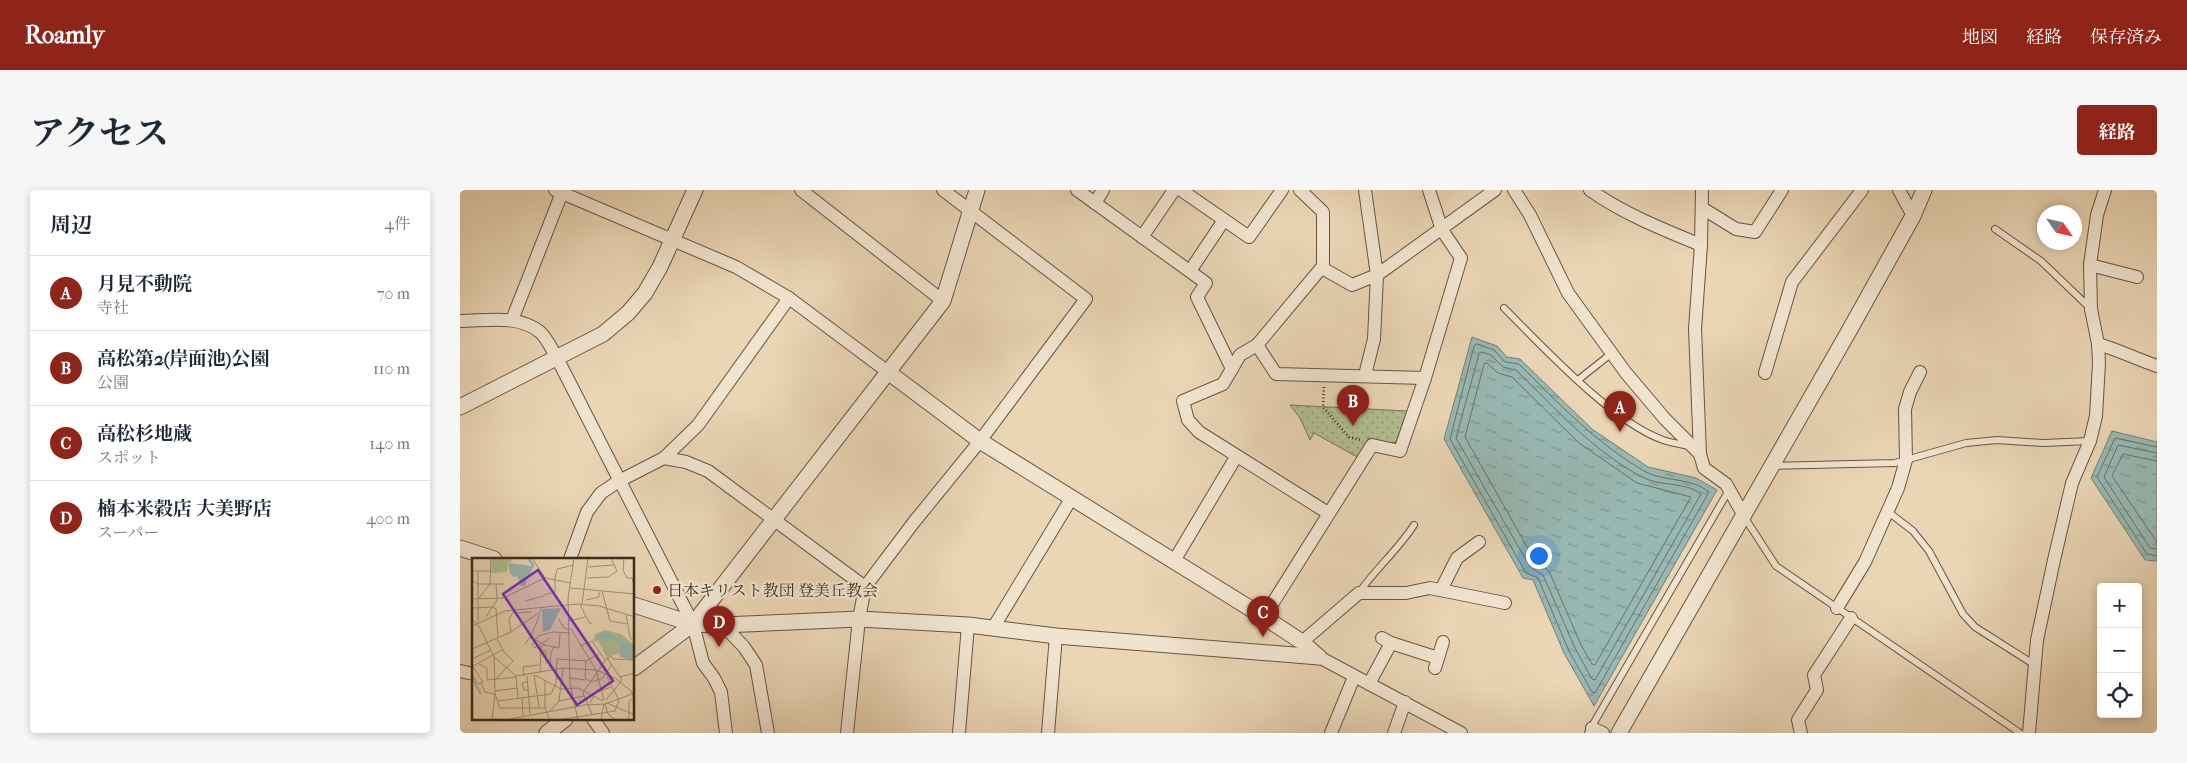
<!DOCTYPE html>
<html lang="ja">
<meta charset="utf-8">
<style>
body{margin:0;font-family:"IM FELL French Canon","Noto Serif JP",serif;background:#f6f6f7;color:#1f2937}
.controls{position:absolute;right:15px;bottom:15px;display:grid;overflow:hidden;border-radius:5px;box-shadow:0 2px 8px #0003}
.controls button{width:45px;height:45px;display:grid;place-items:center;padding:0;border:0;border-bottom:1px solid #e0e1e3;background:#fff;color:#1f2937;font:25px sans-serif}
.compass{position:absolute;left:1577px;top:15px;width:45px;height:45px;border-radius:50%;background:#fff;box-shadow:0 2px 8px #0003;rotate:124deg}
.you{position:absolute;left:1078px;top:365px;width:18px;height:18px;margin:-12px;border:4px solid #fff;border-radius:50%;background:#1a73e8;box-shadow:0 0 0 8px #1a73e833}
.badge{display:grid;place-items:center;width:32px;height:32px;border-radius:50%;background:#8f2418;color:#fff;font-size:16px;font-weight:700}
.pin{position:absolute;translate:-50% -41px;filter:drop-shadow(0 1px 2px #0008)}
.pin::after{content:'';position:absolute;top:26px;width:18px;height:15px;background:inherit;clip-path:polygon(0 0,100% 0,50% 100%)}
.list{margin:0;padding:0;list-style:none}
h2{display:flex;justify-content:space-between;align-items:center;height:65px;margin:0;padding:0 20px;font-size:21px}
h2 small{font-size:16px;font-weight:400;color:#747a83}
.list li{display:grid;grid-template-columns:32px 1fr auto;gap:15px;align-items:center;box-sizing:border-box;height:75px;padding:0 20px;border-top:1px solid #e0e1e3}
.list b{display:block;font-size:19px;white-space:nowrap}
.list p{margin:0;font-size:16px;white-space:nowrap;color:#747a83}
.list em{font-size:16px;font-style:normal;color:#747a83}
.icon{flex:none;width:28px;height:28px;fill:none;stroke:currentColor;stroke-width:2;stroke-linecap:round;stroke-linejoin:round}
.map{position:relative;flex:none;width:1697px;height:543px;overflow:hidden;border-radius:5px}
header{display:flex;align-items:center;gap:30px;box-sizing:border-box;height:70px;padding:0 25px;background:#8f2418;color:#fff}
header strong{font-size:24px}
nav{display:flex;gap:28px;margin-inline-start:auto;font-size:18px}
.intro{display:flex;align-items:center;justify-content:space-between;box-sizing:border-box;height:120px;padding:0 30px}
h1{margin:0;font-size:35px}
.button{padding:12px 22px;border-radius:5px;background:#8f2418;color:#fff;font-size:18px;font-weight:700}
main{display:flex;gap:30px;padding:0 30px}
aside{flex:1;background:#fff;border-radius:5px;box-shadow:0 2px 8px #0003}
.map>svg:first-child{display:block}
.grass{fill:url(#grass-dots);stroke:#767456}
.water{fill:url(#water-ripples);stroke:#727f76}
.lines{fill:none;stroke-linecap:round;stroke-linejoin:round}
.shore{stroke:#697167;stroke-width:1}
.service-casing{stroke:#665542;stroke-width:8}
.minor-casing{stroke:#665542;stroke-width:14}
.tertiary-casing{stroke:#665542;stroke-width:17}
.path{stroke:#3a2a1b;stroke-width:2.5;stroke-dasharray:1 2.5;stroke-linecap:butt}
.service{stroke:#f1e4cf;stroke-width:6}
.minor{stroke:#f1e4cf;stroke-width:12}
.tertiary{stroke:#f1e4cf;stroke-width:15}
.poi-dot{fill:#8f2418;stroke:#f1e4cf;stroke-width:2}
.labels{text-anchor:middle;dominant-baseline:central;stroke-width:4.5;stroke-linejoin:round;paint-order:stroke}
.poi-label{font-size:16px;fill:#3a2a1b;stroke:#f1e4cf;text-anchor:start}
.inset-river{fill:none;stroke:#98b8b3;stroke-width:2.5}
.inset-road{fill:none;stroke:#a49177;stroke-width:1}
.view{fill:#7b2cbf;fill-opacity:0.15;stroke:#7b2cbf;stroke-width:2.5}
.inset-edge{fill:none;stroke:#3a2a1b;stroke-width:2.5}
</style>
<header>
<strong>Roamly</strong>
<nav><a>地図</a><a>経路</a><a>保存済み</a></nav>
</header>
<div class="intro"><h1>アクセス</h1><a class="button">経路</a></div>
<main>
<aside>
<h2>周辺<small>4件</small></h2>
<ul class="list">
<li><span class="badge">A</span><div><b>月見不動院</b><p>寺社</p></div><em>70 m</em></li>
<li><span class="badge">B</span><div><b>高松第2(岸面池)公園</b><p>公園</p></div><em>110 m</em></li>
<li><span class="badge">C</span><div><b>高松杉地蔵</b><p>スポット</p></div><em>140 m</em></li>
<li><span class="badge">D</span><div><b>楠本米穀店 大美野店</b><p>スーパー</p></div><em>400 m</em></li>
</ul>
</aside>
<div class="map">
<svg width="1697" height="543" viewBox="0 0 1697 543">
<defs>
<pattern id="grass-dots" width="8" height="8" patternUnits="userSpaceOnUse" patternTransform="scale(1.25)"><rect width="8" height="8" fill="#b2be91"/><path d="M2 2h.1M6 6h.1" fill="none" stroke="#929b76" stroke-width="1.8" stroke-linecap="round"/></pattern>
<pattern id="water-ripples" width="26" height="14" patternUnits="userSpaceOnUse" patternTransform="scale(1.25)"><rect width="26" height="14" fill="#98b8b3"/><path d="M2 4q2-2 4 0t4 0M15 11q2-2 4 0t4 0" fill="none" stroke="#7d9691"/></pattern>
</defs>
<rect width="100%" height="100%" fill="#ead5b5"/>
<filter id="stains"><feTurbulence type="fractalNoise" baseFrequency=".004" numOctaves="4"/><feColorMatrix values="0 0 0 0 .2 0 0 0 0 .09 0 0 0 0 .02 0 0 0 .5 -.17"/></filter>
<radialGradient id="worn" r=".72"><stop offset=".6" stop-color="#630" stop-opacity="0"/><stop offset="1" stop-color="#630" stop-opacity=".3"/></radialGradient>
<path class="grass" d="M830 215 947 221 936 252 932 255 909 248 899 268 854 243 850 250 840 228Z"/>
<g class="water">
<path d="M1012 147 1037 156 1047 167 1060 169 1132 239 1188 277 1236 288 1257 300 1134 516 1104 463 1073 390 1063 388 984 249Z"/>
<path d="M1652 241 1697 252V371L1685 370 1631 288Z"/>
</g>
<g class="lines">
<g class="shore">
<path d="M1017 154 1034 160 1045 172 1059 174C1098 213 1136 253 1184 281 1204 292 1230 287 1249 302L1135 503 1132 502 1109 461 1078 388 1066 383 990 249 1014 156Z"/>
<path d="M1022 162 1031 165 1043 177 1056 180C1095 218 1133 261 1182 287 1200 297 1225 291 1241 304L1135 490 1132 489 1115 458 1083 385 1070 377 996 248 1019 164Z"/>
<path d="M1027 173 1038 183 1052 187 1119 253 1177 293 1231 307 1135 475 1132 474 1121 455 1089 381 1075 371 1005 247 1024 174Z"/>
<path d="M1697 257 1655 248 1637 287 1687 364 1697 366"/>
<path d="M1697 263 1658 255 1644 287 1690 358 1697 359"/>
<path d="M1697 271 1663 264 1652 286 1697 352"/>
</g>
<defs>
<g id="service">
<path d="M1535 39 1581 71 1630 118"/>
<path d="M1044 118C1083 157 1152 232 1203 250 1211 253 1220 254 1229 256"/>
<path d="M1118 190 1152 163"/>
<path d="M1312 276 1435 273 1506 253 1537 250 1583 253 1630 251"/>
<path d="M1427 321 1453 341 1469 361 1503 424 1515 437 1575 475"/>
<path d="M1283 325 1316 376 1560 543"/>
<path d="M899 403C916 378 938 360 954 335"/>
<path d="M1128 543 1269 300"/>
</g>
<g id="minor">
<path d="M95 0 276 77 329 108 428 182"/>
<path d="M341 0 483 111"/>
<path d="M617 0 746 93 737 107 772 179"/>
<path d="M721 0 789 47 822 0"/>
<path d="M840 0 863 22V76L797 155 780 165 763 194 723 211 728 230 739 242 868 323"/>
<path d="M905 0 917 85 914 149 905 185"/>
<path d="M1054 0 1070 25 1108 103 1166 183 1205 229 1240 264"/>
<path d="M1130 0C1164 24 1202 39 1241 55"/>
<path d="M1242 0 1241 55 1235 139 1240 264 1244 278 1266 294 1283 324"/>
<path d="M1439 0 1453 26"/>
<path d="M635 13 643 0"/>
<path d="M1242 18 1276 39 1295 42 1322 0"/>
<path d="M682 47 714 0"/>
<path d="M1630 75 1677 87"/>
<path d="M862 78 892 95 917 85 1035 0"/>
<path d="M730 81 764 30"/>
<path d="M52 130 103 0"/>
<path d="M0 131C26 131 58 124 80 142 87 148 92 160 97 168L233 434 243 473 254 488 261 502 266 543"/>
<path d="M1638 154C1659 160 1676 169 1697 176"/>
<path d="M797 155 816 184 965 188"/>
<path d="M1305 183 1332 92 1402 0"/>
<path d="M204 268 238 235 329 108"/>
<path d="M110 369 127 322 141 303 159 291 204 268 226 272 248 281 405 397"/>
<path d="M714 371 776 267"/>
<path d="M981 400 997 368 1019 352"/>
<path d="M1377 418 1405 372 1438 298 1446 270 1445 219 1450 202 1460 182"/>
<path d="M804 427 912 255 940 261 965 188 1001 68 982 40 969 0"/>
<path d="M263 435 284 457 296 475 308 543"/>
<path d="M533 438 611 309"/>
<path d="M922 448 931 453 978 468"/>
<path d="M842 452 899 403H946L970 398 1045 413"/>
<path d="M859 467 1001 543"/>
<path d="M975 478 983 452"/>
<path d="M0 481 14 484"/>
<path d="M909 494 931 453"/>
<path d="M133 529 143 543"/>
<path d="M1132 538 1143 543"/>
<path d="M387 543 399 429 405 397 454 332 520 251 626 109 483 0"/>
<path d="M499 543 508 435"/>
<path d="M588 543 596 446"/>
<path d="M871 543 894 487"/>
<path d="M934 543 945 512"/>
<path d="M1341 543 1338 530 1357 500 1354 485 1391 428"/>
<path d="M1569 543 1577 450 1594 370 1612 293 1630 251 1636 226 1639 173 1638 154 1631 119 1630 75 1637 25 1645 0"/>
</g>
<g id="tertiary">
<path d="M428 182 520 251 804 427 842 452 859 467"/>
<path d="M0 217 143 144 168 123 185 103 200 77 235 0"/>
<path d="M0 358 34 369"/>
<path d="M174 415 233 434 263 435 399 429 508 435 596 446 859 467"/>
<path d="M174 478 233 434 483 111 517 0"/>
<path d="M87 543 105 529"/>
<path d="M1159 543 1389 141 1453 26 1464 0"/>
</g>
</defs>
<use href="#service" class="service-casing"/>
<use href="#minor" class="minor-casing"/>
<use href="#tertiary" class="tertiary-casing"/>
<path class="path" d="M864 197 863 217 889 247 901 250"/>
<use href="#service" class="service"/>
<use href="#minor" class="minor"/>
<use href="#tertiary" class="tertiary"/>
</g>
<circle class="poi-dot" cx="197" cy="400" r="5"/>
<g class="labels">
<g class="poi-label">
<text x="207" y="400">日本キリスト教団 登美丘教会</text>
</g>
</g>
<g transform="translate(12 368)">
<rect width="162" height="162" fill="#ead5b5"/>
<path d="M133 72 149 76 162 87V102L148 99 147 95 135 100 126 83 121 84 123 76Z" fill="#b2be91"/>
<path d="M20 0H40L39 5 36 4 35 14 19 15Z" fill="#b2be91"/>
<path d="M36 5 59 8 53 28H49L45 18 41 19 38 15ZM89 50 78 72 71 74 70 51ZM133 74 161 87 162 102 148 99V86L141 81 126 82 124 78Z" fill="#98b8b3"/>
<path class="inset-river" d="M55 20 61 7 56 0M0 120 9 136"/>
<path class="inset-road" d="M60 0 73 20M102 0 96 40 98 125 106 162M152 0 151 12 155 20H160L163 30M116 9 141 7M1 13H19M6 13V64M115 20 136 19 145 13 139 0M83 21 85 11 102 7M0 22 6 26H32M98 30 163 36M130 33 138 63 155 66M72 37 83 34V22M7 40 18 26 19 0M0 41 31 40 73 20 99 25M114 42 127 39V34M53 43 72 38M108 46 117 65H120M110 46 116 0M21 49 24 51 26 80M0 50 21 49M41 55 60 54M154 57 158 79 163 85M14 59 25 42 24 26M86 60 92 70 98 72M0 61 7 68 22 99 44 118 91 110 124 112 143 120 159 133 163 141M97 63 113 59M0 68 33 53 105 46 127 48 163 59M99 71 124 112 132 142M39 74 37 61 43 51M59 78 68 56M78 80 63 90 60 87 66 78 81 74 98 75M53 86 58 79 73 87M108 88 120 83 133 102M0 91 39 74 68 54 70 49M68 93H74V106M22 99 23 136 28 150H73L78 162M0 101 19 92M136 101 139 98 141 101 163 102M114 103 113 120 119 124 131 120 140 106M7 106 15 110V122L44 119M1 108 30 92M78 110 79 94 83 88M68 115 69 89 72 87 87 90 88 76M0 116 6 126 11 124 1 109M62 117 67 149M63 117 89 131 106 130 131 143M52 118 51 109 67 107M55 118 58 156M44 119 46 140M148 119 163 115M98 120 114 122M23 122 41 103 32 94 25 81M73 122V150M56 124 50 125 52 132H57M9 125 13 134 23 136 20 162M23 133 45 130M50 140 51 158M26 143 79 136 84 125 85 101 114 103 127 96M87 143 91 110M118 145 123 135 139 129M135 145 163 157M133 146 136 156 144 162M78 153 87 143 112 138M120 156 111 135 135 100 150 122 134 142M0 162H17M33 162 113 147 133 146 163 135M85 162 143 153 147 142 135 119M129 162 132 146M157 162V144L162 139"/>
<path class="view" d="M66 12 141 123 105 147 31 36Z"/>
<rect width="162" height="162" class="inset-edge"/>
</g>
<rect width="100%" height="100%" filter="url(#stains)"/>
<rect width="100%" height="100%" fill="url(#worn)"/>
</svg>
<div class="controls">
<button>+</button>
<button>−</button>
<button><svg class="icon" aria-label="locate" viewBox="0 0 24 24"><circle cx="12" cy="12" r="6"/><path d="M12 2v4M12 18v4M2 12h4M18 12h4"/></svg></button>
</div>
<svg class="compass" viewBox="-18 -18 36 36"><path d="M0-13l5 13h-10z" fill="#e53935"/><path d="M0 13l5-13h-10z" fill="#747a83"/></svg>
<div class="you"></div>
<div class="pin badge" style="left:1160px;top:242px">A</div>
<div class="pin badge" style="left:893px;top:236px">B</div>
<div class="pin badge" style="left:803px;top:447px">C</div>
<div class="pin badge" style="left:259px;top:457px">D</div>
</div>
</main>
